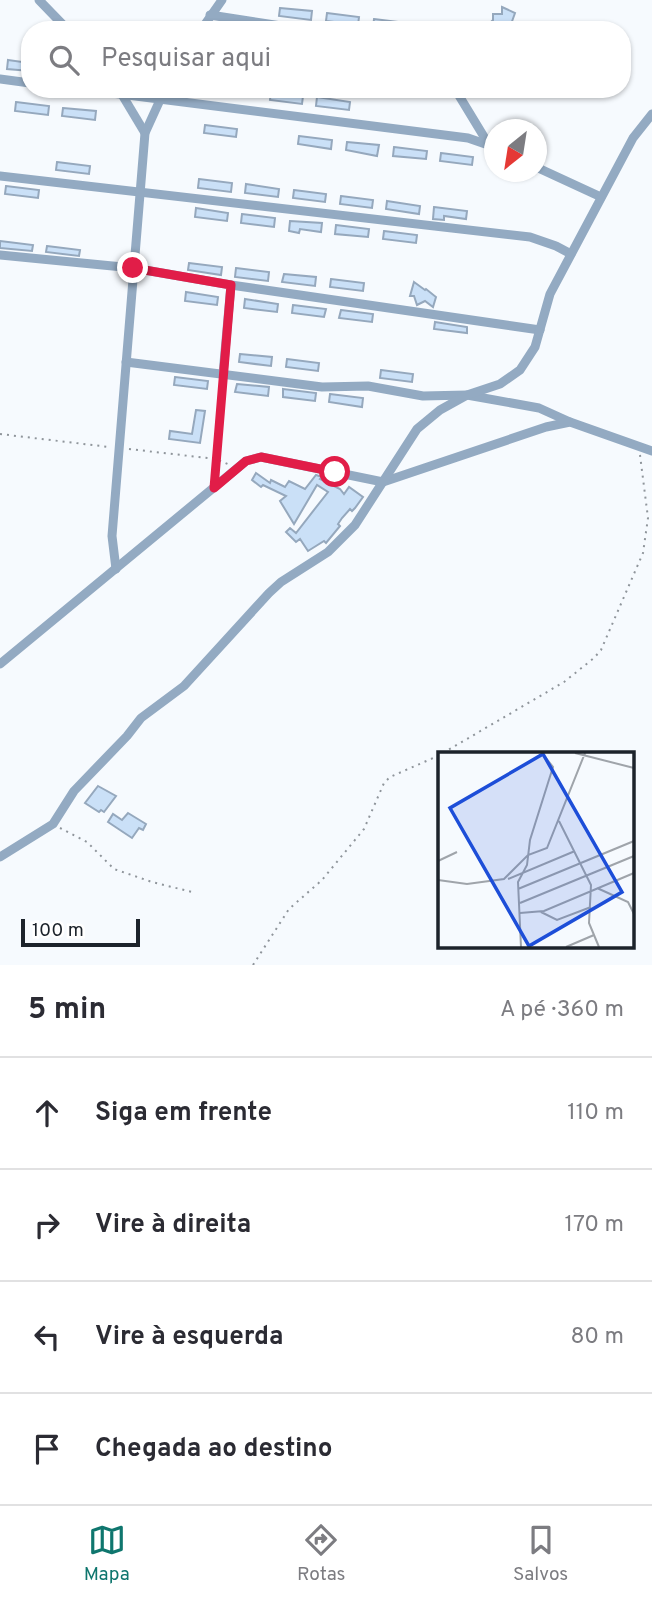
<!DOCTYPE html>
<html lang="pt">
<meta charset="utf-8">
<style>
body{margin:0;font-family:Overpass,sans-serif;background:#f7f7f7;color:#2b2b33}
.compass{position:absolute;left:484px;top:119px;width:63px;height:63px;border-radius:50%;background:#fff;box-shadow:0 2px 5px #0004;rotate:210deg}
.scale{position:absolute;left:21px;bottom:18px;width:119px;box-sizing:border-box;padding-left:7px;border:4px solid #1c232b;border-top:0;font-size:19px;line-height:24px;white-space:nowrap;color:#1c232b;-webkit-text-stroke:5px #fff;paint-order:stroke}
.stop{position:absolute;width:21px;height:21px;margin:-16px;border:5px solid #e11d48;border-radius:50%;background:#fff}
.stop.end{background:#e11d48;border-color:#fff;box-shadow:0 2px 7px #0008}
.list{margin:0;padding:0;list-style:none}
h2{display:flex;justify-content:space-between;align-items:center;height:91px;margin:0;padding:0 28px;font-size:30px}
h2 small{font-size:23px;font-weight:400;color:#7c7c81}
.list li{display:grid;grid-template-columns:46px 1fr auto;gap:21px;align-items:center;box-sizing:border-box;height:112px;padding:0 28px;border-top:2px solid #e1e1e2}
.list b{display:block;font-size:26px;white-space:nowrap}
.list em{font-size:23px;font-style:normal;color:#7c7c81}
.icon{flex:none;width:38px;height:38px;fill:none;stroke:currentColor;stroke-width:2;stroke-linecap:round;stroke-linejoin:round}
.map{position:relative;flex:none;width:652px;height:965px;overflow:hidden}
.search{position:absolute;background:#fff;box-shadow:0 2px 5px #0004;left:21px;right:21px;top:21px;height:77px;display:flex;align-items:center;gap:18px;box-sizing:border-box;padding:0 24px;border-radius:28px;color:#7c7c81;font-size:26px}
.sheet{height:539px;background:#fff}
nav{display:flex;justify-content:space-around;align-items:center;box-sizing:border-box;height:98px;border-top:2px solid #e1e1e2;background:#fff;font-size:19px;color:#7c7c81}
nav a{display:grid;justify-items:center;gap:4px}
nav .on{color:#0f766e}
.map>svg:first-child{display:block}
.building{fill:#cae0f7;stroke:#95a8bd;stroke-width:2}
.lines{fill:none;stroke-linecap:round;stroke-linejoin:round}
.path{stroke:#8f959b;stroke-width:2;stroke-dasharray:2 5;stroke-linecap:butt}
.minor{stroke:#93aac2;stroke-width:9}
.route{stroke:#e11d48;stroke-width:9}
.inset-road{fill:none;stroke:#9fa4aa;stroke-width:2}
.view{fill:#1d4ed8;fill-opacity:0.15;stroke:#1d4ed8;stroke-width:3.5}
.inset-edge{fill:none;stroke:#1c232b;stroke-width:3.5}
</style>
<div class="map">
<svg width="652" height="965" viewBox="0 0 652 965">
<rect width="100%" height="100%" fill="#f6fafe"/>
<g class="building">
<path d="M502 7 515 13 510 27 504 26 505 30H497L493 25 489 24 493 20V14H502Z"/>
<path d="M280 8 312 11 311 20 279 16Z"/>
<path d="M327 13 359 17 358 25 326 21Z"/>
<path d="M374 19 407 23 406 30 373 27Z"/>
<path d="M8 60 30 63V71L7 69Z"/>
<path d="M271 92 303 96 302 104 270 100Z"/>
<path d="M317 97 350 102 349 110 316 106Z"/>
<path d="M16 102 49 106 48 115 15 111Z"/>
<path d="M63 108 96 111 95 120 62 116Z"/>
<path d="M205 125 237 129 236 137 204 133Z"/>
<path d="M299 136 332 140 331 149 298 144Z"/>
<path d="M347 142 379 145 377 156 346 150Z"/>
<path d="M394 147 427 151 426 159 393 156Z"/>
<path d="M441 153 473 157 472 165 440 161Z"/>
<path d="M57 162 90 166 89 174 56 170Z"/>
<path d="M199 179 232 183 231 192 198 188Z"/>
<path d="M246 184 279 189 278 197 245 193Z"/>
<path d="M6 186 39 190 38 198 5 194Z"/>
<path d="M294 190 326 194 325 202 293 198Z"/>
<path d="M341 196 373 200 372 208 340 204Z"/>
<path d="M387 201 420 206 419 214 386 209Z"/>
<path d="M434 207 467 211 466 219 444 216V220L433 219Z"/>
<path d="M196 208 228 213 227 221 195 217Z"/>
<path d="M242 214 275 218 274 227 241 223Z"/>
<path d="M290 221 322 223 321 232 300 229 299 233 289 231Z"/>
<path d="M336 225 369 229 368 237 335 234Z"/>
<path d="M384 231 417 235 416 243 383 239Z"/>
<path d="M0 241 33 245 32 251 0 248Z"/>
<path d="M47 246 80 250 79 256 46 252Z"/>
<path d="M189 263 222 267 221 275 188 270Z"/>
<path d="M236 268 269 272 268 281 235 277Z"/>
<path d="M284 274 316 277 315 286 282 282Z"/>
<path d="M331 279 364 283 363 291 330 287Z"/>
<path d="M414 282 425 290 426 289 436 297 433 307 425 301 417 305 414 296H410Z"/>
<path d="M186 292 218 297 217 305 185 301Z"/>
<path d="M245 299 278 304 277 312 244 308Z"/>
<path d="M293 305 326 309 324 317 292 313Z"/>
<path d="M341 310 373 314 372 322 339 318Z"/>
<path d="M435 322 467 327V333L434 329Z"/>
<path d="M240 354 272 357 271 366 239 362Z"/>
<path d="M287 359 319 363 318 371 286 367Z"/>
<path d="M381 370 413 374 412 382 380 378Z"/>
<path d="M175 377 208 381 207 389 174 385Z"/>
<path d="M237 384 269 387 268 396 235 392Z"/>
<path d="M283 389 316 393 315 401 283 397Z"/>
<path d="M330 394 363 398 362 407 329 402Z"/>
<path d="M196 410 205 411 200 443 169 439 170 431 192 434Z"/>
<path d="M256 473 270 483 271 480 285 487 289 481 305 489 316 475 322 477 320 479 340 489 344 494 349 487 363 497 355 508 352 511 350 509 342 518 338 524 340 526 326 543 324 541 308 551 300 539 296 542 286 532 290 528 296 533 328 492 317 485 294 524 280 501 286 496 263 485 261 487 252 480Z"/>
<path d="M98 786 116 796 104 812 101 810 99 812 85 803Z"/>
<path d="M128 813 146 824 143 830 139 828 132 838 108 822 113 814 122 820Z"/>
</g>
<g class="lines">
<g class="path">
<path d="M0 434 109 447"/>
<path d="M129 449 216 459 230 465"/>
<path d="M215 476 222 384"/>
<path d="M443 753 564 682 594 658 601 650 643 553 648 518 640 455"/>
<path d="M60 828 87 842 114 869 152 882 192 892"/>
<path d="M253 965 289 909 322 880 364 829 384 783 390 777 440 755"/>
</g>
<g class="minor">
<path d="M39 0 68 30"/>
<path d="M210 15 307 30"/>
<path d="M201 30 222 0"/>
<path d="M0 79 30 83"/>
<path d="M80 89 468 138 494 147"/>
<path d="M455 89 489 145"/>
<path d="M121 93 145 133"/>
<path d="M536 167 601 197"/>
<path d="M0 176 530 237 556 246 571 254"/>
<path d="M0 255 133 268 231 285 540 330"/>
<path d="M126 362 322 387 368 386 423 396 467 395 539 408 570 422"/>
<path d="M223 374 231 285"/>
<path d="M116 569 112 536 145 133 165 89"/>
<path d="M0 664 246 461 261 457 383 482 546 427 570 422 652 451"/>
<path d="M0 857 53 824 74 791 127 736 141 718 184 686 269 593 281 582 328 552 355 525 417 429 440 410 467 395 500 384 520 370 535 347 550 294 633 138 652 114"/>
</g>
</g>
<g class="lines">
<path class="route" d="M133 268 231 285 214 488 246 461 261 457 335 472"/>
</g>
<g transform="translate(438 752)">
<rect width="196" height="196" fill="#f6fafe"/>
<path class="inset-road" d="M137 1 196 16M121 69 153 133 151 171 161 195M0 109 19 100M70 127 137 99M0 128 29 132 66 127 90 103 109 96 147 1M159 136 190 150 196 162M80 137 196 89M82 151 196 104M103 160 119 168 153 155M82 161 106 159 196 121M83 195 80 130 89 113 92 88 115 15 104 1M128 195 156 183"/>
<path class="view" d="M105 2 184 140 91 194 12 56Z"/>
<rect width="196" height="196" class="inset-edge"/>
</g>
</svg>
<svg class="compass" viewBox="-18 -18 36 36"><path d="M0-13l5 13h-10z" fill="#e53935"/><path d="M0 13l5-13h-10z" fill="#7c7c81"/></svg>
<div class="scale">100 m</div>
<div class="stop" style="left:335px;top:472px"></div>
<div class="stop end" style="left:133px;top:268px"></div>
<div class="search"><svg class="icon" aria-label="search" viewBox="0 0 24 24"><circle cx="10" cy="10" r="6"/><path d="M15 15l6 6"/></svg>Pesquisar aqui</div>
</div>
<section class="sheet">
<h2>5 min<small>A pé · 360 m</small></h2>
<ul class="list">
<li><svg class="icon" aria-label="ahead" viewBox="0 0 24 24"><path d="M12 20V5M6 11l6-6 6 6"/></svg><div><b>Siga em frente</b></div><em>110 m</em></li>
<li><svg class="icon" aria-label="right" viewBox="0 0 24 24"><path d="M7 20v-9h11M14 6l5 5-5 5"/></svg><div><b>Vire à direita</b></div><em>170 m</em></li>
<li><svg class="icon" aria-label="left" viewBox="0 0 24 24"><path d="M17 20v-9H6M10 6l-5 5 5 5"/></svg><div><b>Vire à esquerda</b></div><em>80 m</em></li>
<li><svg class="icon" aria-label="arrive" viewBox="0 0 24 24"><path d="M6 21V4h12l-3 4 3 4H6"/></svg><div><b>Chegada ao destino</b></div></li>
</ul>
</section>
<nav>
<a class="on"><svg class="icon" aria-label="map" viewBox="0 0 24 24"><path d="M3 6l6-2 6 2 6-2v14l-6 2-6-2-6 2zM9 4v14M15 6v14"/></svg>Mapa</a>
<a><svg class="icon" aria-label="directions" viewBox="0 0 24 24"><path d="M12 3l9 9-9 9-9-9zM9 14v-3h6M13 9l2 2-2 2"/></svg>Rotas</a>
<a><svg class="icon" aria-label="saved" viewBox="0 0 24 24"><path d="M7 4h10v16l-5-4-5 4z"/></svg>Salvos</a>
</nav>
